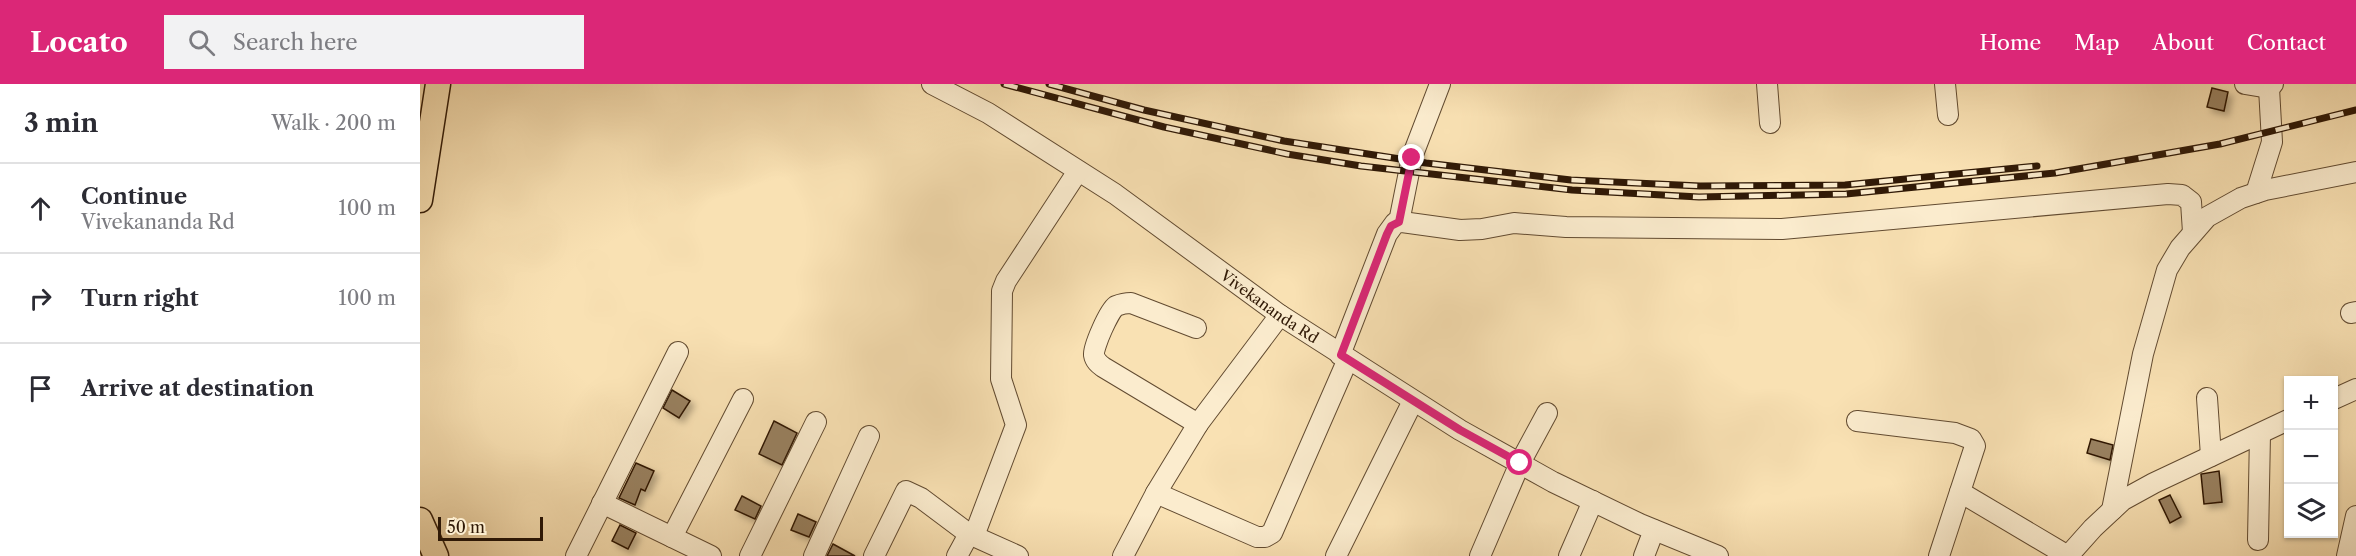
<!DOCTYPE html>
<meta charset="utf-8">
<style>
body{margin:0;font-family:"Libre Caslon Text",serif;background:#f2f2f3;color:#2b2b33}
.controls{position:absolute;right:18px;bottom:18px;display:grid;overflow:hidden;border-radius:0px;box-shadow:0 2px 4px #0004}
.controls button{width:54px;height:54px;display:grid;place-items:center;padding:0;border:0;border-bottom:2px solid #e1e1e2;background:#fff;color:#2b2b33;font:30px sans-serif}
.scale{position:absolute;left:18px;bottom:15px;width:105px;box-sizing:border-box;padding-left:6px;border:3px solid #301906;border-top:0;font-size:16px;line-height:21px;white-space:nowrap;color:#301906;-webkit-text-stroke:4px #fbecce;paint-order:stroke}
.stop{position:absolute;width:18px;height:18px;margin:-14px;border:4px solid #db2777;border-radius:50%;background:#fff}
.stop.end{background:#db2777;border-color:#fff;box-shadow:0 2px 6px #0008}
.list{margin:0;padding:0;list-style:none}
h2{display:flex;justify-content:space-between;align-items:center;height:78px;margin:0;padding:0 24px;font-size:26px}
h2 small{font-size:20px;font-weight:400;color:#7c7c81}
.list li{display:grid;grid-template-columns:39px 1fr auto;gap:18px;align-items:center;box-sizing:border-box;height:90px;padding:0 24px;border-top:2px solid #e1e1e2}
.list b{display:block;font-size:22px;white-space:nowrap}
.list p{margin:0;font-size:20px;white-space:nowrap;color:#7c7c81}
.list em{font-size:20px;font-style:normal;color:#7c7c81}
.icon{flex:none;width:33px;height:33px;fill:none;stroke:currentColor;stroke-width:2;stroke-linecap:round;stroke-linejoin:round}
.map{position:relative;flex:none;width:1936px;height:472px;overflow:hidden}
header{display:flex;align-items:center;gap:36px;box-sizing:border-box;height:84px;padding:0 30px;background:#db2777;color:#fff}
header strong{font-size:28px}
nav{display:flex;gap:33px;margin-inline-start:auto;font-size:21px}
.search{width:420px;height:54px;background:#f2f2f3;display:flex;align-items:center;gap:15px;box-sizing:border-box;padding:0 21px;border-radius:0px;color:#7c7c81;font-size:22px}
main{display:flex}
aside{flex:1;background:#fff}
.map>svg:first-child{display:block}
.building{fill:#998160;stroke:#301906;stroke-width:1.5;filter:url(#shadow)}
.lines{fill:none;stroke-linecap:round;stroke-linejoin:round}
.minor-casing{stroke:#624b31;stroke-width:22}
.major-casing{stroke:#301906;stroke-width:27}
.minor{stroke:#fbecce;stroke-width:20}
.major{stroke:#f9e1b3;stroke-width:24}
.rail-casing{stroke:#301906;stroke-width:7}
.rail{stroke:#fbecce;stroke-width:4.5;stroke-dasharray:14;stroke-linecap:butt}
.route{stroke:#db2777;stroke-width:8}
.labels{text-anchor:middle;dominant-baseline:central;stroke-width:5;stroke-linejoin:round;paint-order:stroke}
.street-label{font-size:15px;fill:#301906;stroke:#fbecce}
</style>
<header>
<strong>Locato</strong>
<div class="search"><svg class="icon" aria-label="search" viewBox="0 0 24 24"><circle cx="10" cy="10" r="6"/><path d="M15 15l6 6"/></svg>Search here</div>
<nav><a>Home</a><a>Map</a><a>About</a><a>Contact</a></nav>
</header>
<main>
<aside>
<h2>3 min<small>Walk · 200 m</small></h2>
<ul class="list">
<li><svg class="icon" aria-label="ahead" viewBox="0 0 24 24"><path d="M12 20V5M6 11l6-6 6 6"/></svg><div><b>Continue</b><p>Vivekananda Rd</p></div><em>100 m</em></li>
<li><svg class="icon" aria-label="right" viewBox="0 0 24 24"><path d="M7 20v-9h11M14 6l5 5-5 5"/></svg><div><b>Turn right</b></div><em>100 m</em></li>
<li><svg class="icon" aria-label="arrive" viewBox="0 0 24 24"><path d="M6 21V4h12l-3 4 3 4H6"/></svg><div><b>Arrive at destination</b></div></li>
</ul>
</aside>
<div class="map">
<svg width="1936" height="472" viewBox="0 0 1936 472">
<defs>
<filter id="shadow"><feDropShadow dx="4.5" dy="4.5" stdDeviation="3" flood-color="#0004"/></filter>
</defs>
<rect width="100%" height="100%" fill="#f9e1b3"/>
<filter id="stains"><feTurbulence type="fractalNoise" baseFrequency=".00333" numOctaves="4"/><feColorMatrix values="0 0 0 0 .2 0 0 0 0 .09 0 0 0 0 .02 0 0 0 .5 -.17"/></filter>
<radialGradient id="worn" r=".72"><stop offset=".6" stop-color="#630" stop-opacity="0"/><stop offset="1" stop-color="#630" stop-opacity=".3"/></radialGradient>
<g class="building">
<path d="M1792 4 1808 8 1804 27 1787 23Z"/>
<path d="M252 306 270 317 259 334 243 324Z"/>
<path d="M354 337 377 349 362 381 339 370Z"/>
<path d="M1671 355 1693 361 1690 376 1667 369Z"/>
<path d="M216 379 234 387 225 407 221 405 215 421 199 414Z"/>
<path d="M1799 387 1802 418 1784 420 1781 390Z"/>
<path d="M1750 411 1761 433 1750 439 1739 416Z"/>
<path d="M322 412 341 422 335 435 315 426Z"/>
<path d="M378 430 396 438 389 453 371 446Z"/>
<path d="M200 441 216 449 208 465 192 457Z"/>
<path d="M413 460 435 472H407Z"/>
</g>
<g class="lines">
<defs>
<g id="minor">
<path id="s1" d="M512 0 568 29 695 110 860 231 1040 346 1133 398 1220 440 1298 472"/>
<path d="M1347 0 1350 39"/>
<path d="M1525 0 1528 31"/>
<path d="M1825 0 1849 4 1853 0"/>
<path d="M1836 109 1852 58 1849 4"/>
<path d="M979 138 992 73 1020 0"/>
<path d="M1931 229 1936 228"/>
<path d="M776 244 711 219C706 219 701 220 696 222 689 227 673 263 674 271 675 277 679 280 683 283L778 340"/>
<path d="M920 271 967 150 975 139 982 138 1040 146 1062 145 1094 139 1146 143 1362 145 1748 110 1762 111 1771 118 1773 148"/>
<path d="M1787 314 1791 372"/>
<path d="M1914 315 1936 305"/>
<path d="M1437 337 1535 349 1551 355 1555 362 1519 472"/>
<path d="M1540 408 1648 472 1673 444 1703 416 1734 399 1868 336"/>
<path d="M736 409 837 453H845L852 449 928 275"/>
<path d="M182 419 291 472"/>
<path d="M1692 426 1723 270 1747 186 1760 164 1787 133 1821 114 1845 106 1936 88"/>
<path d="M554 452 596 341 581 295 582 207 586 197 658 87"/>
<path d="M252 453 323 315"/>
<path d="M1838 456 1840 350"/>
<path d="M156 472 258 268"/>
<path d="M330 472 396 338"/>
<path d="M394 472 449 352"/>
<path d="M454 472 486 407 501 414 549 450 598 472"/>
<path d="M537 472 549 450"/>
<path d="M703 472 736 409 778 340 860 231"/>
<path d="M916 472 993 317"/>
<path d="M1060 472 1100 379 1127 329"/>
<path d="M1149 472 1173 417"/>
<path d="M1224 472 1234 446"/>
<path d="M1927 472 1936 432"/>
</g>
<g id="major">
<path d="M0 116 18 0"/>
<path d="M0 436 16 472"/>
</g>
</defs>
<use href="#minor" class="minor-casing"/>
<use href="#major" class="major-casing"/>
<use href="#minor" class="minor"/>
<use href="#major" class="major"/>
<defs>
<g id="rail">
<path d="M584 0 744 43 867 70 941 82 1152 106 1279 113 1426 110 1635 89 1800 60 1936 26"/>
<path d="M629 0 724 26 864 57 1006 79 1151 96 1280 102 1425 101 1617 82"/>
</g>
</defs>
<use href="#rail" class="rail-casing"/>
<use href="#rail" class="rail"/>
</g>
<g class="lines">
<path class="route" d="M992 74 979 138 971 142 967 150 921 271 1040 346 1100 379"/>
</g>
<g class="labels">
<g class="street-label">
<text stroke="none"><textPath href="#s1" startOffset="405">Vivekananda Rd</textPath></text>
</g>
</g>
<rect width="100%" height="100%" filter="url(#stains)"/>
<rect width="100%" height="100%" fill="url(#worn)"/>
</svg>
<div class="controls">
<button>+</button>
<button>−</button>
<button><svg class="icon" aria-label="layers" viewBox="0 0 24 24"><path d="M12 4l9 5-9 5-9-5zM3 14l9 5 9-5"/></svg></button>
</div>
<div class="scale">50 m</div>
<div class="stop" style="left:1100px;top:379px"></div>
<div class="stop end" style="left:992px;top:74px"></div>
</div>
</main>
